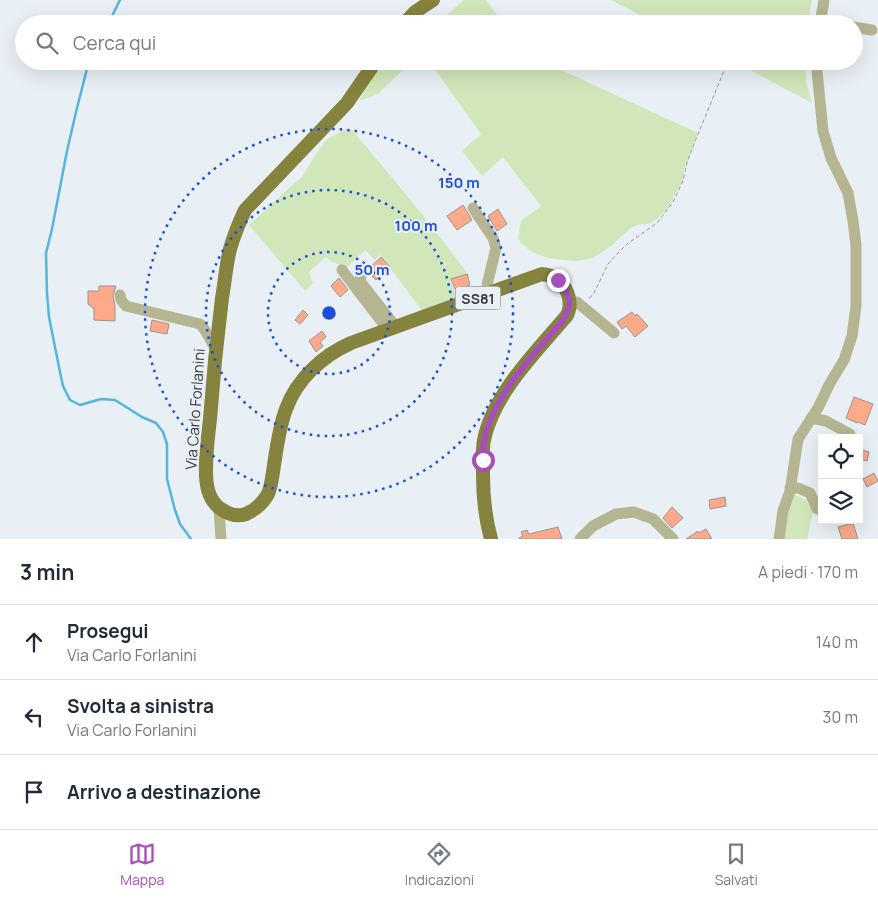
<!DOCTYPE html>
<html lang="it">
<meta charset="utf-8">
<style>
body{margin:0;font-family:Manrope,sans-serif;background:#f2f2f3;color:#1f2937}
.controls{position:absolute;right:15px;bottom:15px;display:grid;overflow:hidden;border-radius:0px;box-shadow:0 5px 20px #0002}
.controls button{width:45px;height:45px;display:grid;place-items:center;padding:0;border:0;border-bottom:1px solid #e0e1e3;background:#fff;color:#1f2937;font:25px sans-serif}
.stop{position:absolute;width:15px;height:15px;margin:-11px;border:4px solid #a64fbb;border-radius:50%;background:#fff}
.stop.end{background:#a64fbb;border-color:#fff;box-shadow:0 1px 5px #0008}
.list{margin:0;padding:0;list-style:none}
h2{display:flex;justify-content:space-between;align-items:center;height:65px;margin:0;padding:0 20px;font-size:21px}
h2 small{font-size:16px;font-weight:400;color:#747a83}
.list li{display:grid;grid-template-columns:32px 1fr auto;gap:15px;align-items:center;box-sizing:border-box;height:75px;padding:0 20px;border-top:1px solid #e0e1e3}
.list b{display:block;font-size:19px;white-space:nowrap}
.list p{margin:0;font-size:16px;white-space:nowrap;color:#747a83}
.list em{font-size:16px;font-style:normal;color:#747a83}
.icon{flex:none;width:28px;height:28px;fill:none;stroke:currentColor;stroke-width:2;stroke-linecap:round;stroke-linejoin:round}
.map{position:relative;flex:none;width:878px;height:539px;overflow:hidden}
.search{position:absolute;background:#fff;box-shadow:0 5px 20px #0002;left:15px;right:15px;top:15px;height:55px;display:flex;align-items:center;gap:12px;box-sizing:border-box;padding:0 18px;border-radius:28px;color:#747a83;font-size:19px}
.sheet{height:290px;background:#fff}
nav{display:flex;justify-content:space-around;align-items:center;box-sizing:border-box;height:70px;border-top:1px solid #e0e1e3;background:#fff;font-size:14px;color:#747a83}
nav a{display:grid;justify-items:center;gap:2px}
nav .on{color:#a64fbb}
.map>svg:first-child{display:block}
.green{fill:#d1e7ba}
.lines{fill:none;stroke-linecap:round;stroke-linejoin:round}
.stream{stroke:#54b5de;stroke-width:2.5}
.building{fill:#fdaa8b;stroke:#9c9491}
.path{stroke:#92979b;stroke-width:1;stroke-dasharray:4 2.5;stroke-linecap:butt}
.minor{stroke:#b6b591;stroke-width:11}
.major{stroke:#86833e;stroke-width:14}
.route{stroke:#a64fbb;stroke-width:6}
.ring{fill:none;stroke:#1d4ed8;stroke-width:2.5;stroke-dasharray:2.5 5}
.labels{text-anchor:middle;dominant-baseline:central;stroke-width:4;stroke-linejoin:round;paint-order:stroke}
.shield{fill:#e9f0f5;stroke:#6e7275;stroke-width:1}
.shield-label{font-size:14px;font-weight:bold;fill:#393c3e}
.street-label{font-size:15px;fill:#393c3e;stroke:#e9f0f5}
.centre{fill:#1d4ed8;stroke:#e9f0f5;stroke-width:2.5}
.ring-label{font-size:15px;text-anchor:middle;font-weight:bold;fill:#1d4ed8;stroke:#e9f0f5;stroke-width:4;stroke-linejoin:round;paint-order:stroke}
</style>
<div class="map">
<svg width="878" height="539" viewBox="0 0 878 539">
<rect width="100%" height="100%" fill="#e9f0f5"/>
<g class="green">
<path d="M464 0H486L504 24H436Z"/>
<path d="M611 0H812L808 24H658Z"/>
<path d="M388 61H412L378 94 359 101 374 75Z"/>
<path d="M429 61H542L698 133 684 170 683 180 668 208 658 218 649 224H641L632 227 611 246 593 258 577 261 555 259 545 257 530 251 521 243 518 238 521 221 541 206 503 157 482 176 462 151 481 134Z"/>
<path d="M733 61H805L806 81 812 103Z"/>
<path d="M344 130H352C393 178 433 226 470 277L450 281 460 302 424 313 380 255 375 260 365 250 344 270 336 263 332 262 326 257 309 272 313 283 305 291 249 225 287 190 302 177 314 157 327 139Z"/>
<path d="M792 493 806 500 813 512 807 539H783Z"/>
</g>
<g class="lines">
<g class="stream">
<path d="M108 24 120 0"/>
<path d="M89 61 76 112 67 151 52 229 46 253 47 294 49 317 60 372 63 386 70 400 80 405 101 399 115 400 142 417 156 423 163 432 167 444V479L175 510 180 524 191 539"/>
</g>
</g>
<g class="building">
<path d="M463 205 472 220 457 230 447 216Z"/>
<path d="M498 209 507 224 497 231 488 216Z"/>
<path d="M381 257 390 267 376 280 369 273 368 269Z"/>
<path d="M467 274 470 285 455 289 451 279Z"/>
<path d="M339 278 348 290 340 297 331 286Z"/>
<path d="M99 286H116L113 296 115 305V321L94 320V309L88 304V291H99Z"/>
<path d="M303 310 308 315 300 324 295 320Z"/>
<path d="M632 312 635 316 637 314 648 326 635 337 626 326 622 329 617 322Z"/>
<path d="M152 320 169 324 167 334 150 331Z"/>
<path d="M322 331 326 337 320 342 323 346 316 352 309 341Z"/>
<path d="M854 397 873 404 865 425 858 422 857 423 846 418Z"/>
<path d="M859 449 869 452 867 461 859 459Z"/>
<path d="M874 473 878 481 867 487 863 479Z"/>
<path d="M725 497 726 506 710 509 709 500Z"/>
<path d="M672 507 683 518 672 528 663 518Z"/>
<path d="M853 523 858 539H842L838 527Z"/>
<path d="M558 527 562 539H519V538L523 536 521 532 527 530 529 534Z"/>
<path d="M706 529 712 539H686L698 531 699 533Z"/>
</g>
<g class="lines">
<path class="path" d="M589 298 593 295 608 264 616 255 627 244 657 223 673 202 683 181 687 163 694 144 728 61"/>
<g class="minor">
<path d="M821 20 839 24"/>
<path d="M820 24 824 0"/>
<path d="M854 27 872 30"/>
<path d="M473 208 493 238 496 248 487 285 489 294"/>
<path d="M342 270 388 330"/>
<path d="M362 273 360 279 362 284 396 327"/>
<path d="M120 295 121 300 126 306 200 324C207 331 210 340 215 348"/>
<path d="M570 304 577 302 614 333"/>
<path d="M811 418 826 421 850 434"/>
<path d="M790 488H798L810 493 817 509"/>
<path d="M219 508 221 539"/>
<path d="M580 539 593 526 616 514 634 512 653 519 673 539"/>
<path d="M779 539 783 511 790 491 798 439 818 408 830 383 844 360 852 336 856 306V245L853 221 848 193 831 158 823 131 816 61"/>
</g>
<g class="major">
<path d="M404 24 415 12 433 0"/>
<path d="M376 61 347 103 245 210C239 223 234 235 230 249 226 265 225 281 222 298 217 338 213 378 210 419 208 438 203 472 208 490 210 497 215 505 221 509 228 514 237 517 246 514 255 510 263 503 268 494 271 487 272 479 273 472 276 452 279 427 286 409 297 379 322 356 351 343L542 274C546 275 550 275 554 277 566 283 573 301 568 313 567 316 565 318 563 320 534 354 493 395 484 440 482 451 483 464 483 475 483 497 485 517 491 539"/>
</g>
</g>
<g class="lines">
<path class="route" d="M483 460C484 454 483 447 484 441 492 397 535 353 563 320 573 304 570 293 558 280"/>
</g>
<g class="ring">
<circle cx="329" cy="313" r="61"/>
<circle cx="329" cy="313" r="123"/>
<circle cx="329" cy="313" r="184"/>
</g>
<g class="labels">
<rect class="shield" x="455.5" y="286.5" width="45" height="23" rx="4"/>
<g class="shield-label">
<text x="478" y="298">SS81</text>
</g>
<g class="street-label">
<text transform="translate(195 409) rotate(-86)">Via Carlo Forlanini</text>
</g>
</g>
<circle cx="329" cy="313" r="8" class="centre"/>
<g class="ring-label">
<text x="459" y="188">150 m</text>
<text x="416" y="231">100 m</text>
<text x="372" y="275">50 m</text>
</g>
</svg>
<div class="controls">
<button><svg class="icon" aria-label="locate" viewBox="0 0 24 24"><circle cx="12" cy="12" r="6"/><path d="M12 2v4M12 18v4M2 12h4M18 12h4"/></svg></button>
<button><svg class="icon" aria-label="layers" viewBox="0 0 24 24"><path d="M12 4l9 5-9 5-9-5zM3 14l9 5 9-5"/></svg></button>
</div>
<div class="stop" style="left:483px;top:460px"></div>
<div class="stop end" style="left:558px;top:280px"></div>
<div class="search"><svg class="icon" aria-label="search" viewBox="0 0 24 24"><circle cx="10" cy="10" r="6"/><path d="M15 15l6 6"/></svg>Cerca qui</div>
</div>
<section class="sheet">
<h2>3 min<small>A piedi · 170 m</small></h2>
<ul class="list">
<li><svg class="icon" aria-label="ahead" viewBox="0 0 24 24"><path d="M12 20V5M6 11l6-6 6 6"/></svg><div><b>Prosegui</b><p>Via Carlo Forlanini</p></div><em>140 m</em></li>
<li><svg class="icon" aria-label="left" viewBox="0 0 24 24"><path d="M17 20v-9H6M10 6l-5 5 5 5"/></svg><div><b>Svolta a sinistra</b><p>Via Carlo Forlanini</p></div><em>30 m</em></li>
<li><svg class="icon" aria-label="arrive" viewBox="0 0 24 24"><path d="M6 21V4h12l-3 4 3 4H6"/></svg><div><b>Arrivo a destinazione</b></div></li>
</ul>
</section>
<nav>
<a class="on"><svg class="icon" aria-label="map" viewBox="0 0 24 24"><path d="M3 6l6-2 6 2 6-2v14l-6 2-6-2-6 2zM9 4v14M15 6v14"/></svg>Mappa</a>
<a><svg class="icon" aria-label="directions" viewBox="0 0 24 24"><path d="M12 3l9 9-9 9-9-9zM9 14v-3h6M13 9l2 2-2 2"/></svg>Indicazioni</a>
<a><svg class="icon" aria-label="saved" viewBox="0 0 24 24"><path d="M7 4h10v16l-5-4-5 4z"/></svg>Salvati</a>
</nav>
